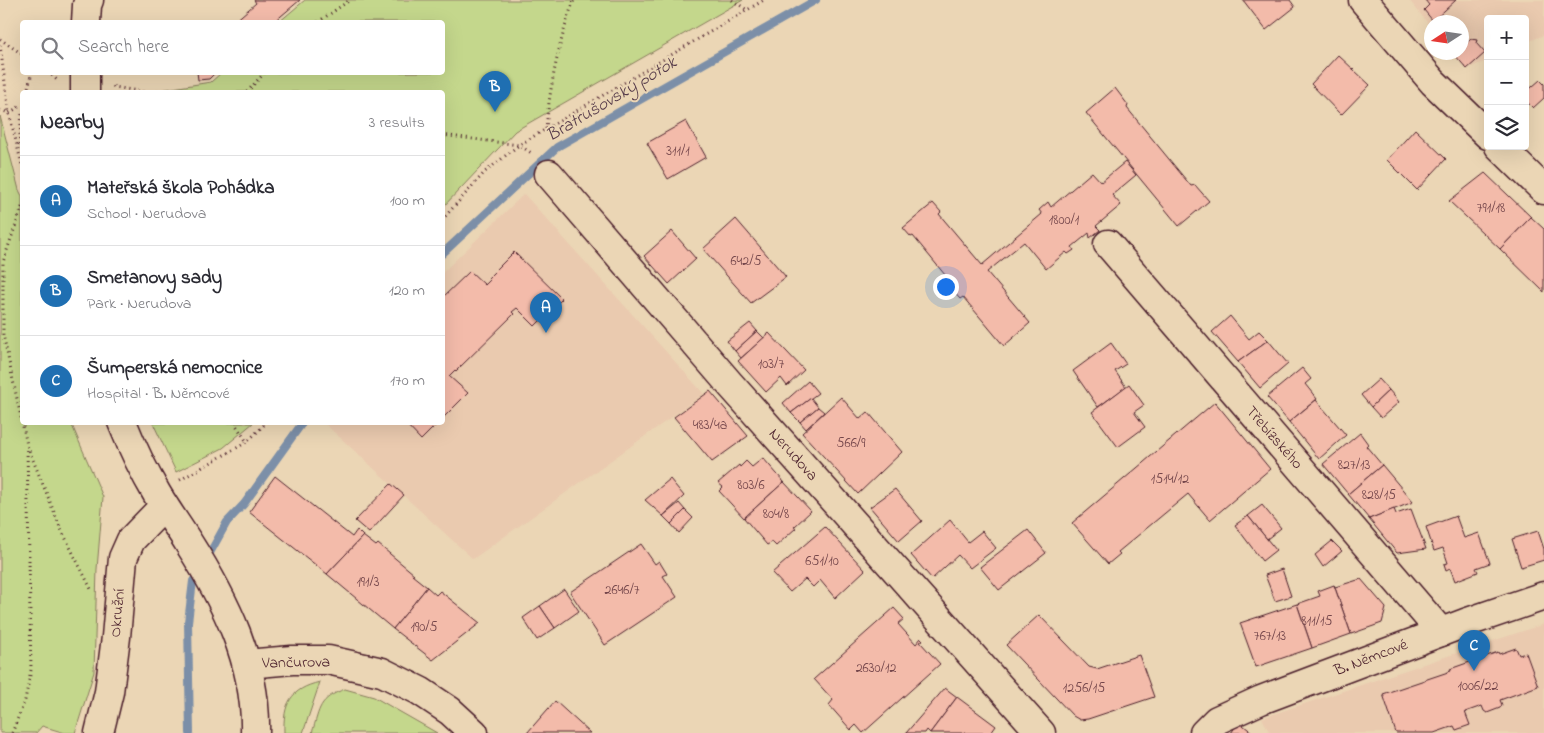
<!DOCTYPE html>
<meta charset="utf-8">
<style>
body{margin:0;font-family:"Indie Flower",sans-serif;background:#f2f2f3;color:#2b2b33}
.controls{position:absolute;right:15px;top:15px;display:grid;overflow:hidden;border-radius:5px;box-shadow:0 5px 20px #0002}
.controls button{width:45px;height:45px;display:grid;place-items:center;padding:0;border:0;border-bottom:1px solid #e1e1e2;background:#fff;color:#2b2b33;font:25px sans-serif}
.compass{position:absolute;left:1424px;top:15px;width:45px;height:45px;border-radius:50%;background:#fff;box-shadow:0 5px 20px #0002;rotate:258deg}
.you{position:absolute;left:945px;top:286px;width:18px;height:18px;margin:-12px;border:4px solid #fff;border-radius:50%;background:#1a73e8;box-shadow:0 0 0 8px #1a73e833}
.badge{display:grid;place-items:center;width:32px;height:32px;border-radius:50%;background:#1f6fb2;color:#fff;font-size:16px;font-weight:700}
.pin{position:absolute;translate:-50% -41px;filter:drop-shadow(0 1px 2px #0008)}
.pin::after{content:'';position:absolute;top:26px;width:18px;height:15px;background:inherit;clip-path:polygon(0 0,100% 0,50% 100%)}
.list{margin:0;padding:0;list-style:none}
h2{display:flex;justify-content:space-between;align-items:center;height:65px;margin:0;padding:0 20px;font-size:21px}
h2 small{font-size:16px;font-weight:400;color:#7c7c81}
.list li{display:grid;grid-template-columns:32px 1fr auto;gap:15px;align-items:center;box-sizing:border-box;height:90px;padding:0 20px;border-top:1px solid #e1e1e2}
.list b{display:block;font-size:19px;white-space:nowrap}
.list p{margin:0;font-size:16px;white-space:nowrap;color:#7c7c81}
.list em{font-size:16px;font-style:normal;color:#7c7c81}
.icon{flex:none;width:28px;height:28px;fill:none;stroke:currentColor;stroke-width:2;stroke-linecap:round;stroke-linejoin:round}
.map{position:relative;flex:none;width:1544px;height:733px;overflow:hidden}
.search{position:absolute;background:#fff;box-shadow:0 5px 20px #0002;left:20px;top:20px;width:425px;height:55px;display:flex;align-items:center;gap:12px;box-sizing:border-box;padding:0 18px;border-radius:5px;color:#7c7c81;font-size:19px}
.panel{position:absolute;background:#fff;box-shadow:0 5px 20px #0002;left:20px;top:90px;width:425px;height:335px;border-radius:5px}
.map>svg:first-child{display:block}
.built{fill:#eacaaf}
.green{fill:#c4d78c;stroke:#877b5c}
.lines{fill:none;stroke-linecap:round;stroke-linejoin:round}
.stream{stroke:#7b8fa8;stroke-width:8}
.building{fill:#f3bbaa;stroke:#4a1f2b}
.minor-casing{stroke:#4a1f2b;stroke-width:31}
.tertiary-casing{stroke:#4a1f2b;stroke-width:31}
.path{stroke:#4a1f2b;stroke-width:3;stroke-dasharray:1 4;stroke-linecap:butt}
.minor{stroke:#ebd6b5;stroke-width:28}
.tertiary{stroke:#ebd6b5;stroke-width:28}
.labels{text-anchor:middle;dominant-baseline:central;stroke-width:4;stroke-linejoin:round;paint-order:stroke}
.number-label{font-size:14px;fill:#74464b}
.street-label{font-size:16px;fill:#4a1f2b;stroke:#ebd6b5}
.water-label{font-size:18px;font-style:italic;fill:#563b4a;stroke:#ebd6b5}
</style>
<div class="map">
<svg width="1544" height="733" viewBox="0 0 1544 733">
<rect width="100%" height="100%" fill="#ebd6b5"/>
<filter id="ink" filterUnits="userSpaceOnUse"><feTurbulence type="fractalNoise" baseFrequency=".02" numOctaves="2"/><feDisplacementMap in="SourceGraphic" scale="10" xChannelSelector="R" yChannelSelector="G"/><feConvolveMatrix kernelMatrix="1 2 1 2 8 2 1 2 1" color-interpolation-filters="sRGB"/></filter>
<g filter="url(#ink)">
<g class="built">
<path d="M1409 0H1544V35L1525 43V19H1488V60L1467 69 1453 53 1462 52V22H1432L1431 27Z"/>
<path d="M524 194 704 394 473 559 324 423 442 422 443 272Z"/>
<path d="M1544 624V733H1270L1262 718Z"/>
</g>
<g class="green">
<path d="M305 0H743L515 131 443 207 442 92H147L211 82 221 73 442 72V22H279Z"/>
<path d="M0 116 19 190 22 196V422L71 423 103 497 97 569 94 672 75 733H65L42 726 36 733H0Z"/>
<path d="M153 423H253L223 448 176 472Z"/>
<path d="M320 682 303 733H284C283 704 290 689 320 682Z"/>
<path d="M345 689 374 697 437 733H312C320 708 318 699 345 689Z"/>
</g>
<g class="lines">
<g class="stream">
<path d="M442 254 557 147 816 0"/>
<path d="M206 560 227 522 244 504 303 422"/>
<path d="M190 733 188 622 193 581 199 572"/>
</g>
</g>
<g class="building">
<path d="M254 0H300L274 22H234L256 3Z"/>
<path d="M1243 0H1290L1295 7 1266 30Z"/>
<path d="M1425 0H1456L1433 21 1424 10 1429 5Z"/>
<path d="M1471 39 1477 40 1476 43 1485 53 1467 69 1454 54 1462 52V47Z"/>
<path d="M1338 55 1370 85 1341 115 1311 84Z"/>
<path d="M197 72H216L209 79 198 80Z"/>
<path d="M1540 80 1544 84V98L1533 108 1525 100V93Z"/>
<path d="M1115 88 1128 105 1127 108 1191 186 1195 185 1209 201 1179 226 1086 113Z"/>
<path d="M686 121 706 157 668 179 647 143Z"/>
<path d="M1415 129 1446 159 1417 190 1387 160Z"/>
<path d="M1125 162 1136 175 1112 195 1121 205 1096 226 1100 230 1090 238 1089 233 1072 247 1074 250 1068 254 1066 252 1046 269 1024 242 987 272 1030 323 1004 346 963 297 960 299 951 289 954 286 950 281 913 236 911 237 903 228 933 203 941 212 939 214 982 265 1042 214 1039 210 1048 202 1051 207 1092 172 1101 182Z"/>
<path d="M1485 173 1531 217 1500 249 1449 201Z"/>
<path d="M1531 217 1544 229V292L1500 249Z"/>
<path d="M736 219 786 277 751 303 703 249Z"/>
<path d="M672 231 696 259 669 284 644 256Z"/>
<path d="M514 252 562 299 535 326 517 308 512 312 514 314 456 371 455 370 449 376 468 393 442 419V298L470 271 485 285 490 280 488 278Z"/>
<path d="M1230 316 1249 339 1259 331 1268 340 1238 362 1212 332Z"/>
<path d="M750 323 757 331 735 351 727 341Z"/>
<path d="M757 331 764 338 741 358 735 351Z"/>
<path d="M769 333 804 370 787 386 781 378 766 392 738 361Z"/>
<path d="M1268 340 1288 364 1260 388 1238 362Z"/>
<path d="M1111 343 1126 364 1115 371 1126 387 1098 407 1073 371Z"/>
<path d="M1302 368 1311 379 1305 384 1317 399 1289 422 1267 397Z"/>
<path d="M1379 379 1389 390 1371 407 1361 395Z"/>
<path d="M808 381 818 393 791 413 783 403Z"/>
<path d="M1129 384 1144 405 1134 412 1145 427 1118 447 1092 412Z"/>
<path d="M1389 390 1399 402 1381 418 1371 407Z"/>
<path d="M710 391 748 436 712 462 674 417Z"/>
<path d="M841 397 860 419 868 412 902 452 858 494 802 433Z"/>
<path d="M811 398 818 407 800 422 791 413Z"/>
<path d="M1316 400 1346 435 1319 459 1289 422Z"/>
<path d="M1215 402 1270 469 1210 520 1188 494 1118 552 1120 554 1108 564 1072 523Z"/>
<path d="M818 407 824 412 806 429 800 422Z"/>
<path d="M404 422H439L421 440Z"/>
<path d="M1360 433 1368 444 1366 446 1382 465 1348 494 1323 464Z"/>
<path d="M763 458 784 482 744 518 719 491 723 487 718 483 739 465 740 467 746 461 752 467Z"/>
<path d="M1382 465 1413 502 1369 519 1348 494Z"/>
<path d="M275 476 352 537 357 530 363 536 327 574 249 512Z"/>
<path d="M670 479 684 496 663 516 645 500Z"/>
<path d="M784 482 811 511 794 527 796 528 776 546 772 542 767 545 744 518Z"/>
<path d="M391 484 404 495 369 533 355 521Z"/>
<path d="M895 489 922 521 899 541 870 507Z"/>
<path d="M679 503 685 510 671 524 663 516Z"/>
<path d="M1262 505 1281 528 1267 539 1248 516Z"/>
<path d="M1394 509 1396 514 1411 509 1426 549 1397 553 1369 519Z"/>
<path d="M685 510 693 518 679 533 671 524Z"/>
<path d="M1248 516 1276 550 1262 561 1235 525Z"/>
<path d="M1456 516 1464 538 1479 533 1490 563 1476 568 1478 572 1455 581 1450 568 1446 570 1444 564 1448 563 1443 548 1434 551 1426 527Z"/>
<path d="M950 520 968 542 982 531 996 548 970 568 958 555 932 579 911 555Z"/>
<path d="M825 527 865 570 835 598 820 580 813 587 805 579 790 592 772 573Z"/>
<path d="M1028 530 1046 553 999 590 980 567Z"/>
<path d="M1538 531 1544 549V560L1521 567 1512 539Z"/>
<path d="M363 536 376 546 378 544 414 574 412 575 427 587 393 629 327 574Z"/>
<path d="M1332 541 1342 551 1323 567 1315 555Z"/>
<path d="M641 544 655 564 659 561 667 574 663 576 677 597 605 645 570 592Z"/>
<path d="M1282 569 1291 596 1275 601 1265 575Z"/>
<path d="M1361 579 1386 608 1382 623 1351 634 1334 585 1335 587Z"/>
<path d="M1334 585 1351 634 1312 648 1297 604 1320 596 1318 591Z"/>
<path d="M427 587 436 595 440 591 480 623 433 660 393 629Z"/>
<path d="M564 589 579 611 555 628 540 606Z"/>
<path d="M1297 604 1312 648 1256 667 1240 623Z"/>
<path d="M540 606 555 628 537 640 523 618Z"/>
<path d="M894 608 904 619 898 624 916 644 921 638 923 640 920 642 940 664 863 733 856 725 851 730 829 705 833 700 814 679Z"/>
<path d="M1039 615 1089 667 1097 669 1139 655 1154 697 1088 719 1080 720 1073 716 1006 645Z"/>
<path d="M1516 648 1519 655 1526 653 1538 686 1500 700 1502 705 1500 708 1487 713 1484 711 1482 706 1465 712 1470 725 1456 730 1454 726 1434 733H1396L1383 694 1451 671 1450 669 1498 652 1499 654Z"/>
<path d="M945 688 957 697 930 733 927 730 925 733H906Z"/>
<path d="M957 697 996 726 991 733H930Z"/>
<path d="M555 701 590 733H527Z"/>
<path d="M1239 722 1253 733H1231Z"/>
</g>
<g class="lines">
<defs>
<g id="minor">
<path d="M1363 0 1433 82 1488 135"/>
<path d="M1499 146 1544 190"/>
<path d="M549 174 729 383 1041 733"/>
<path d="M1108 244 1441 632"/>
<path d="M247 664 292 660H328L382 672 420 691 450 711 474 733"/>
<path d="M99 733 109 692 116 637 123 558 131 540 164 506"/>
<path d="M1204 733 1217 720 1261 700 1465 623 1544 596"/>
</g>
<g id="tertiary">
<path d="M86 22 87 5 89 0"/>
<path d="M85 72V92"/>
<path d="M122 422C132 447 144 472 157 494 167 511 178 526 188 542 225 600 257 663 255 733"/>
</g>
</defs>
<use href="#minor" class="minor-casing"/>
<use href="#tertiary" class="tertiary-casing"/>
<g class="path">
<path d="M732 0 747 10"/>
<path d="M318 22 350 0"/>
<path d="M0 39 22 54"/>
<path d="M0 45 9 113 22 165"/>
<path d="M48 72 57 80"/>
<path d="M113 86 114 87 144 92"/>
<path d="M27 92 32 72"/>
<path d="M247 92 265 72"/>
<path d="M0 110 9 113 22 105"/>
<path d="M546 129C550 85 559 41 574 0"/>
<path d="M442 135 519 145 533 154"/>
<path d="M19 145 22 113"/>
<path d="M22 207 3 262V334L27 445 60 527 92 591"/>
<path d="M442 220 485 172 519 145 764 0"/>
<path d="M234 422 247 442"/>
<path d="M180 480 247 442 267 422"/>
<path d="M12 733 25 700 31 670 27 448"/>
</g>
<use href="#minor" class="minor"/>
<use href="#tertiary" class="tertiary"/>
</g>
</g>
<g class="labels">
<g class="number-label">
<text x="678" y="151">311/1</text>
<text x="1491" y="208">791/18</text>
<text x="1064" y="220">1800/1</text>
<text x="746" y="261">642/5</text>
<text x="771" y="364">103/7</text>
<text x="710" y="425">483/4a</text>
<text x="851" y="443">566/9</text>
<text x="1354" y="465">827/13</text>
<text x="1170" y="479">1514/12</text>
<text x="751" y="485">803/6</text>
<text x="1379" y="495">828/15</text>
<text x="776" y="514">804/8</text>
<text x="822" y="561">651/10</text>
<text x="368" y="582">191/3</text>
<text x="622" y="590">2646/7</text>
<text x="1317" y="621">811/15</text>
<text x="424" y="627">190/5</text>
<text x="1270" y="636">767/13</text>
<text x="876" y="668">2630/12</text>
<text x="1478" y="686">1006/22</text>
<text x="1084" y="688">1256/15</text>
</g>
<g class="street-label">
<text transform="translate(1274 438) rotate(49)">Třebízského</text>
<text transform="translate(793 455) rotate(48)">Nerudova</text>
<text transform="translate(118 613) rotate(-85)">Okružní</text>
<text transform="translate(1371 658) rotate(-21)">B. Němcové</text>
<text transform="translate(296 663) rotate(-1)">Vančurova</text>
</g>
<g class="water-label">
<text transform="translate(612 100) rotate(-31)">Bratrušovský potok</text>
</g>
</g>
</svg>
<div class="controls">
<button>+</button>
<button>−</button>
<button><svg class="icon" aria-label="layers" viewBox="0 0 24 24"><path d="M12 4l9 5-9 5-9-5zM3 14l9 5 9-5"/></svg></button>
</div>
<svg class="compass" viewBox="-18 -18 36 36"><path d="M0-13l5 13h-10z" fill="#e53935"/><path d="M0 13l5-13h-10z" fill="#7c7c81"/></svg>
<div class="you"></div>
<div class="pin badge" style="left:546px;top:333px">A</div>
<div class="pin badge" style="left:495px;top:112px">B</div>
<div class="pin badge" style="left:1474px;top:671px">C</div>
<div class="search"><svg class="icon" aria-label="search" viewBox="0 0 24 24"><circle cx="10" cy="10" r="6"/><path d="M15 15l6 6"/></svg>Search here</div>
<section class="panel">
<h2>Nearby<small>3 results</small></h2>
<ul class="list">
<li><span class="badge">A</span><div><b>Mateřská škola Pohádka</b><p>School · Nerudova</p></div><em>100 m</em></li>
<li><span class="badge">B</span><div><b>Smetanovy sady</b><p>Park · Nerudova</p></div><em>120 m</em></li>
<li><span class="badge">C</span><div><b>Šumperská nemocnice</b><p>Hospital · B. Němcové</p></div><em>170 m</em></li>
</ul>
</section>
</div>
